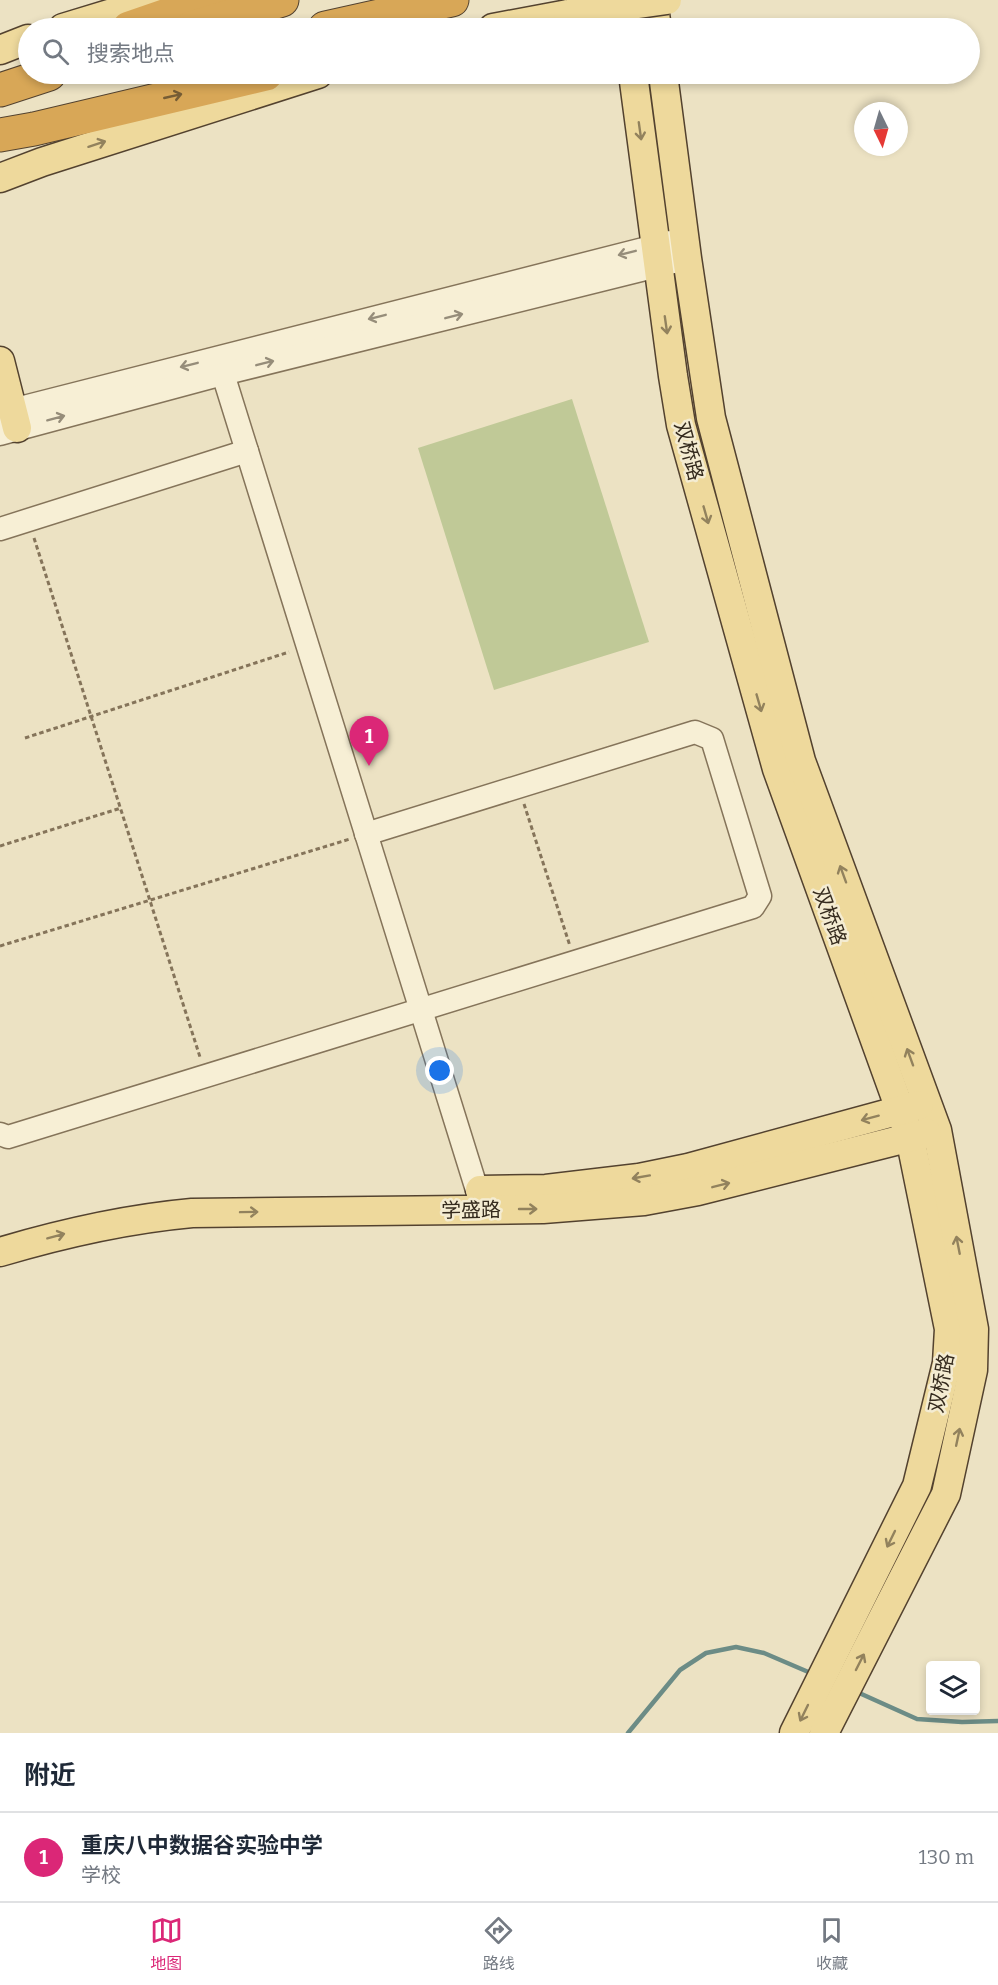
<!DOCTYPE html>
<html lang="zh">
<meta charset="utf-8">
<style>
body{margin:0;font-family:Bitter,"Noto Sans SC",serif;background:#f6f6f7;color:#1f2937}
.controls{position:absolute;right:18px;bottom:18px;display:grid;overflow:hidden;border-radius:6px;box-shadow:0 3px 9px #0003}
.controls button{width:54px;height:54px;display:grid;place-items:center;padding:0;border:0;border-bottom:2px solid #e0e1e3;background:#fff;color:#1f2937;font:30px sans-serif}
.compass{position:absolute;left:854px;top:102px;width:54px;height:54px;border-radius:50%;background:#fff;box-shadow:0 3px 9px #0003;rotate:175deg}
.you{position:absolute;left:440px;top:1071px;width:21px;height:21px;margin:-15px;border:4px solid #fff;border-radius:50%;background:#1a73e8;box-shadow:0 0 0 9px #1a73e833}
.badge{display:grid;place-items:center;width:39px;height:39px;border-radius:50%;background:#db2777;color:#fff;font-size:20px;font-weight:700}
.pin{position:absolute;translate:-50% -50px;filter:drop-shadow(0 2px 3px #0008)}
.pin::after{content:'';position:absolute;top:32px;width:21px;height:18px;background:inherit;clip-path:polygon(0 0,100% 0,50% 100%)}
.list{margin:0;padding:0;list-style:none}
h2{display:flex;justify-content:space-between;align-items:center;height:78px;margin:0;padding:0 24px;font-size:26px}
h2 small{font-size:20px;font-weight:400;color:#747a83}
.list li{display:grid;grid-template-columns:39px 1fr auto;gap:18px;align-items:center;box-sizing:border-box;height:90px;padding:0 24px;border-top:2px solid #e0e1e3}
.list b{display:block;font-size:22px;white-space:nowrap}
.list p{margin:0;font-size:20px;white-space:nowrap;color:#747a83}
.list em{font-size:20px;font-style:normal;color:#747a83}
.icon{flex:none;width:33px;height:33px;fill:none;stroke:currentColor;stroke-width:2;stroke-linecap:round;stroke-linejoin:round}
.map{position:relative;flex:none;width:998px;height:1733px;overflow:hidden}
.search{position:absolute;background:#fff;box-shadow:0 3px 9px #0003;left:18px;right:18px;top:18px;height:66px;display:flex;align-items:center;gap:15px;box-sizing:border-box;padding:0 21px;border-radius:33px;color:#747a83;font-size:22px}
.sheet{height:168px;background:#fff}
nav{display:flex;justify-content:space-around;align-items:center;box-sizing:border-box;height:84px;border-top:2px solid #e0e1e3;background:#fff;font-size:16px;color:#747a83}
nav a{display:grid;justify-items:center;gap:3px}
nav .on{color:#db2777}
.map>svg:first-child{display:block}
.green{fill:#c0c997}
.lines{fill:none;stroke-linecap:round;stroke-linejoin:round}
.stream{stroke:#6c8c86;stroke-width:4.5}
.minor-casing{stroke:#85745a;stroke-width:25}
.major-casing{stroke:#53422f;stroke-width:31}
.highway-casing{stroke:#53422f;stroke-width:35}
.path{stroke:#85745a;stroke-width:3;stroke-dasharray:4.5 3;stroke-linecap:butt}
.minor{stroke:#f7efd5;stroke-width:22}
.major{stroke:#eed99c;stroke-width:28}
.highway{stroke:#d8a757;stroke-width:33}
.major-bridge-casing{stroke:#53422f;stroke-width:31;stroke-linecap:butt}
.major-bridge{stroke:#eed99c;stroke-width:28}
.oneway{stroke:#765d35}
.oneway2{stroke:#92825d}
.oneway3{stroke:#968d7a}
.labels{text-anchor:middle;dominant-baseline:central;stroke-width:5;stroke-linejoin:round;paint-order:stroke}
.street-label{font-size:20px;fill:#352b1e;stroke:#f4ecd2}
</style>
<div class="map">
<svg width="998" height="1733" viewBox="0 0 998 1733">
<rect width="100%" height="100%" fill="#ece2c3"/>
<path class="green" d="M572 399 649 642 494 690 418 448Z"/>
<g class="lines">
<g class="stream">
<path d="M857 1692 917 1719 962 1722 998 1721"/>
<path d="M628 1733 680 1670 706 1653 736 1647 764 1653 813 1674"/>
</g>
<defs>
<g id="minor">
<path d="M223 374 477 1190"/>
<path d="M0 415 12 410 671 242"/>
<path d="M0 434 223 374 673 262"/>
<path d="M0 529 247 451"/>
<path d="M0 1134 8 1137 753 907 760 896 712 739 695 732 366 834"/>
</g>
<g id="major">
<path d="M623 0 627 28"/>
<path d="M653 0 657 28"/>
<path d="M63 28 155 0"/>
<path d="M493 28 568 14"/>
<path d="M0 50 28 39"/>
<path d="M633 74 673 376 681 425 777 769 910 1137 949 1329 947 1363 917 1486 794 1733"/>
<path d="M663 74 687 258 711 418 801 761 937 1130 974 1329 973 1370 946 1494 824 1733"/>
<path d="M0 178 42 162 318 74"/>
<path d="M0 361 17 428"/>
<path d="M480 1190 546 1189 639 1178 688 1168 919 1105"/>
<path d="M0 1252C64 1233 126 1219 192 1213L543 1209 644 1201 698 1191 927 1133"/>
</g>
<g id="highway">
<path d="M129 28 211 0"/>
<path d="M191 28 282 0"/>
<path d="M325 28 452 0"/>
<path d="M0 90 49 74"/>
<path d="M0 135 34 129 266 74"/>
</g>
</defs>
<use href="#minor" class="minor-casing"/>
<use href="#major" class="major-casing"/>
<use href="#highway" class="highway-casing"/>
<g class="path">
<path d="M34 538 200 1057"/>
<path d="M25 738 289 652"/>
<path d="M524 804 570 946"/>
<path d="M0 846 121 808"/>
<path d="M0 946 350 839"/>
</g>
<use href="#minor" class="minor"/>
<use href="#major" class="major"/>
<use href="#highway" class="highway"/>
<defs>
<path id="major-bridge" d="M568 14 667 0"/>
</defs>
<use href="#major-bridge" class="major-bridge-casing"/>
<use href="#major-bridge" class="major-bridge"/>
</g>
<defs><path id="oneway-shaft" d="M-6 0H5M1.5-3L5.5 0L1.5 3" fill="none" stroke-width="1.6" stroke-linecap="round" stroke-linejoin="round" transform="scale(1.5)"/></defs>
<use class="oneway" href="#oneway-shaft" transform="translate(173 96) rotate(-13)"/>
<g class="oneway2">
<use href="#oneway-shaft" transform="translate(640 131) rotate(82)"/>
<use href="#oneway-shaft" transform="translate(97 144) rotate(-18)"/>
<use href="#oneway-shaft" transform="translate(666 325) rotate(82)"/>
<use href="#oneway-shaft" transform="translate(706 515) rotate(74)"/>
<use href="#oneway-shaft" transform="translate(759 703) rotate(74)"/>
<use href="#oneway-shaft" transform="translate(843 874) rotate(-110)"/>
<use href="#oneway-shaft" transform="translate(910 1057) rotate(-110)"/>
<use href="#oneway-shaft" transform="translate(870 1118) rotate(165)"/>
<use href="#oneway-shaft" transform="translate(641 1177) rotate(170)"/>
<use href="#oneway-shaft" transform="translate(721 1185) rotate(-14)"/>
<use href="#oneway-shaft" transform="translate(528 1209)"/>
<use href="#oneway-shaft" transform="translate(249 1212) rotate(-1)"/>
<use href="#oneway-shaft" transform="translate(56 1236) rotate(-15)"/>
<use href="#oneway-shaft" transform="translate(958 1245) rotate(-101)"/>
<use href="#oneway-shaft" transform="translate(958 1437) rotate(-78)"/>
<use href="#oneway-shaft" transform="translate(891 1539) rotate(116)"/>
<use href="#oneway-shaft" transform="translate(860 1662) rotate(-63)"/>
<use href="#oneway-shaft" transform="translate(804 1713) rotate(116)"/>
</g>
<g class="oneway3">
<use href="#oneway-shaft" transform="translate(627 253) rotate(166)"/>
<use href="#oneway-shaft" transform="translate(454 316) rotate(-14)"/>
<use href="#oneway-shaft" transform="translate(377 317) rotate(166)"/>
<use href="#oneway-shaft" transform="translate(265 363) rotate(-14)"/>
<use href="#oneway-shaft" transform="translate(189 365) rotate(166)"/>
<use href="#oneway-shaft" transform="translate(56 418) rotate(-15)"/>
</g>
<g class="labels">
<g class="street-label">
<text transform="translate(689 451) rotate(75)">双桥路</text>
<text transform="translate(830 916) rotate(70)">双桥路</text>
<text transform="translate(471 1210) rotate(-1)">学盛路</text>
<text transform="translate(941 1383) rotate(-79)">双桥路</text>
</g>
</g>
</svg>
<div class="controls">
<button><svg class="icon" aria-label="layers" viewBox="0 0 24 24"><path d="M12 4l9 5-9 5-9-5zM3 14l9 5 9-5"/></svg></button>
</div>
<svg class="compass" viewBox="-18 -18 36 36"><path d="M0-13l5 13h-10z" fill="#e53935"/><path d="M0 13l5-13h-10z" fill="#747a83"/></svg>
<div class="you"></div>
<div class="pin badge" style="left:369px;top:766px">1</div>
<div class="search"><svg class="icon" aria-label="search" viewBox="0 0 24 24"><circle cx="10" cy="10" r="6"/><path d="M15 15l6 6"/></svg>搜索地点</div>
</div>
<section class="sheet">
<h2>附近<small></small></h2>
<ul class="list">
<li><span class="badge">1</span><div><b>重庆八中数据谷实验中学</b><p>学校</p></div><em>130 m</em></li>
</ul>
</section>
<nav>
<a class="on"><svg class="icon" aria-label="map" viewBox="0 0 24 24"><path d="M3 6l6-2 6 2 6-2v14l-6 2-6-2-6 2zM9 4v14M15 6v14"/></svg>地图</a>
<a><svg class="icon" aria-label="directions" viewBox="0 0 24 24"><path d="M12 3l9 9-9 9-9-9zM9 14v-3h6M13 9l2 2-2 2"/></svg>路线</a>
<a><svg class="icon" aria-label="saved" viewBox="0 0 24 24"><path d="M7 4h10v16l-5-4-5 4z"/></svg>收藏</a>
</nav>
